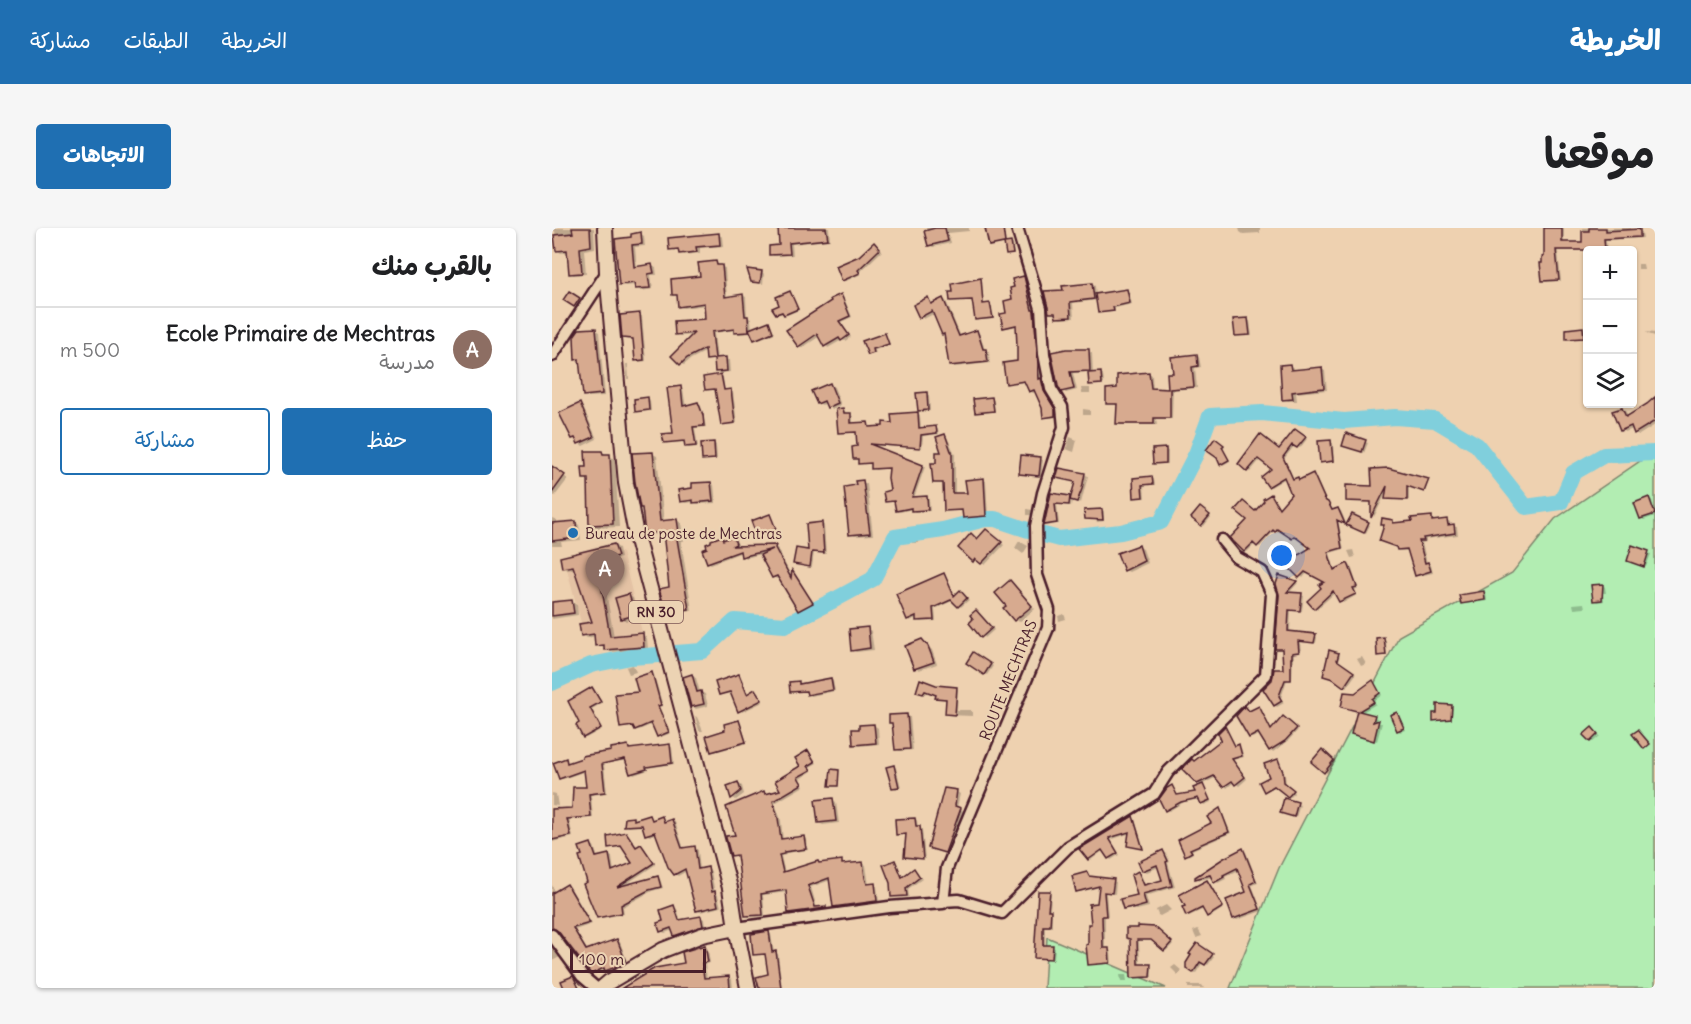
<!DOCTYPE html>
<html lang="ar">
<meta charset="utf-8">
<style>
body{margin:0;font-family:Delius,"Playpen Sans Arabic",sans-serif;background:#f6f6f6;color:#202124;direction:rtl}
.controls{position:absolute;right:18px;top:18px;display:grid;overflow:hidden;border-radius:6px;box-shadow:0 2px 4px #0004}
.controls button{width:54px;height:54px;display:grid;place-items:center;padding:0;border:0;border-bottom:2px solid #e0e0e0;background:#fff;color:#202124;font:30px sans-serif}
.scale{position:absolute;left:18px;bottom:15px;width:136px;box-sizing:border-box;padding-left:6px;border:3px solid #4a1f2b;border-top:0;font-size:16px;line-height:21px;white-space:nowrap;color:#4a1f2b;-webkit-text-stroke:4px #ecd3b3;paint-order:stroke}
.you{position:absolute;left:730px;top:328px;width:21px;height:21px;margin:-15px;border:4px solid #fff;border-radius:50%;background:#1a73e8;box-shadow:0 0 0 9px #1a73e833}
.badge{display:grid;place-items:center;width:39px;height:39px;border-radius:50%;background:#1f6fb2;color:#fff;font-size:20px;font-weight:700}
.pin{position:absolute;translate:-50% -50px;filter:drop-shadow(0 2px 3px #0008)}
.pin::after{content:'';position:absolute;top:32px;width:21px;height:18px;background:inherit;clip-path:polygon(0 0,100% 0,50% 100%)}
.list{margin:0;padding:0;list-style:none}
h2{display:flex;justify-content:space-between;align-items:center;height:78px;margin:0;padding:0 24px;font-size:26px}
h2 small{font-size:20px;font-weight:400;color:#757577}
.list li{display:grid;grid-template-columns:39px 1fr auto;gap:18px;align-items:center;box-sizing:border-box;height:84px;padding:0 24px;border-top:2px solid #e0e0e0}
.list b{display:block;font-size:22px;white-space:nowrap}
.list p{margin:0;font-size:20px;white-space:nowrap;color:#757577}
.list em{font-size:20px;font-style:normal;color:#757577}
.actions{display:flex;gap:12px;padding:18px 24px}
.actions a{flex:1;padding:14px 0;border:2px solid #1f6fb2;border-radius:6px;text-align:center;font-size:21px;color:#1f6fb2}
.actions .main{background:#1f6fb2;color:#fff}
.icon{flex:none;width:33px;height:33px;fill:none;stroke:currentColor;stroke-width:2;stroke-linecap:round;stroke-linejoin:round}
.map{position:relative;flex:none;width:1103px;height:760px;overflow:hidden;direction:ltr;border-radius:6px}
header{display:flex;align-items:center;gap:36px;box-sizing:border-box;height:84px;padding:0 30px;background:#1f6fb2;color:#fff}
header strong{font-size:28px}
nav{display:flex;gap:33px;margin-inline-start:auto;font-size:21px}
.intro{display:flex;align-items:center;justify-content:space-between;box-sizing:border-box;height:144px;padding:0 36px}
h1{margin:0;font-size:42px}
.button{padding:15px 27px;border-radius:6px;background:#1f6fb2;color:#fff;font-size:21px;font-weight:700}
main{display:flex;gap:36px;padding:0 36px}
aside{flex:1;background:#fff;border-radius:6px;box-shadow:0 2px 4px #0004}
.map>svg:first-child{display:block}
.built{fill:#e4c2a4}
.green{fill:#b2edb2;stroke:#7e866e;stroke-width:1.5}
.shadow{fill:#0003}
.lines{fill:none;stroke-linecap:round;stroke-linejoin:round}
.river{stroke:#80cfdc;stroke-width:16}
.building{fill:#d7aa8f;stroke:#4a1f2b;stroke-width:1.5}
.minor-casing{stroke:#4a1f2b;stroke-width:15}
.major-casing{stroke:#4a1f2b;stroke-width:18}
.minor{stroke:#ecd3b3;stroke-width:10}
.major{stroke:#ecd3b3;stroke-width:14}
.poi-dot{fill:#1f6fb2;stroke:#ecd3b3;stroke-width:2}
.labels{text-anchor:middle;dominant-baseline:central;stroke-width:4.5;stroke-linejoin:round;paint-order:stroke}
.shield{fill:#ecd3b3;stroke:#7b5554;stroke-width:1.5}
.shield-label{font-size:14px;font-weight:bold;fill:#4a1f2b}
.poi-label{font-size:15px;fill:#4a1f2b;stroke:#ecd3b3;text-anchor:start}
.street-label{font-size:15px;fill:#4a1f2b;stroke:#ecd3b3}
</style>
<header>
<strong>الخريطة</strong>
<nav><a>الخريطة</a><a>الطبقات</a><a>مشاركة</a></nav>
</header>
<div class="intro"><h1>موقعنا</h1><a class="button">الاتجاهات</a></div>
<main>
<div class="map">
<svg width="1103" height="760" viewBox="0 0 1103 760">
<rect width="100%" height="100%" fill="#eed1b0"/>
<filter id="ink" filterUnits="userSpaceOnUse"><feTurbulence type="fractalNoise" baseFrequency=".0167" numOctaves="2"/><feDisplacementMap in="SourceGraphic" scale="12" xChannelSelector="R" yChannelSelector="G"/><feConvolveMatrix kernelMatrix="1 2 1 2 8 2 1 2 1" color-interpolation-filters="sRGB"/></filter>
<g filter="url(#ink)">
<path class="built" d="M70 324 93 416 51 417V405L32 406 14 337Z"/>
<g class="green">
<path d="M1103 223V760H678L727 640 847 408 960 345 1003 291Z"/>
<path d="M495 709 614 760H492Z"/>
</g>
<g class="shadow">
<path d="M0 0H42L43 20 32 22 34 46 22 47 18 45 17 24 9 25 5 22 3 3H0Z"/>
<path d="M227 0H277L278 12 240 16 241 27 222 28 219 26 229 18Z"/>
<path d="M374 0H417V3L396 5 399 15 381 19 377 17Z"/>
<path d="M442 0H452L454 16H461L462 26H455L454 15 438 17Z"/>
<path d="M687 0H708V5L691 6 688 4Z"/>
<path d="M995 0H1012V15H1032L1031 0H1079V3L1090 4 1091 10 1054 12 1055 22H1036V34L1033 32 1032 23H1006L1009 53 994 54 991 53Z"/>
<path d="M89 6 92 8 93 18 83 19 85 40 100 38 104 40 105 47H99L101 61 89 63 85 60 84 57 73 58 69 56 81 10Z"/>
<path d="M167 7 171 9 172 18 148 20V25L132 27 128 22 123 23 119 21Z"/>
<path d="M324 17 330 23 308 44 309 46 294 53 292 52Z"/>
<path d="M164 34 167 38 173 40 175 70 191 67 194 69 195 89 199 91 200 102 217 95 223 105 205 112 200 105 187 106 184 102 162 105 165 131 177 132 178 144 168 145 165 143 164 132 155 131V123L139 131 132 137 129 136 143 107 128 108 125 106 154 92V77L131 80 127 78V68L122 66 149 50Z"/>
<path d="M1086 36H1091L1092 41H1086Z"/>
<path d="M210 44 212 46 211 56 201 53Z"/>
<path d="M471 50 474 52 482 84 484 85 489 152 492 154 494 166 505 184 506 189 495 190 493 189 491 179 484 164 481 165 478 163 474 154 458 156 455 155 467 134 465 98 455 100 452 99Z"/>
<path d="M428 52 430 53 432 77 440 78 442 91 424 92 422 72H400Z"/>
<path d="M540 56 543 58 544 67 575 62 577 64 580 76 563 80V82L547 84 546 72 521 75 522 90 509 91 505 89V86L498 84Z"/>
<path d="M18 65 30 72 25 79 13 72Z"/>
<path d="M238 65 247 82 235 87 232 85 228 86 225 85Z"/>
<path d="M289 68 292 70 300 89 289 94 299 109 293 113 290 112 276 120 268 108 250 120 247 118Z"/>
<path d="M376 71 381 76 391 71 394 73 409 109 425 104 428 106 433 122 437 124 438 135 402 139 398 137 394 107 392 106 383 85 372 91 369 89Z"/>
<path d="M87 87 90 88 94 133 87 134 85 132 82 111 71 109Z"/>
<path d="M696 92 698 93 700 108 684 107Z"/>
<path d="M1031 101 1033 102 1034 110H1016Z"/>
<path d="M43 102 47 104 53 168 36 169 32 167 29 133 25 131Z"/>
<path d="M1094 104 1103 105V108L1096 106Z"/>
<path d="M333 107 338 117 323 122 324 126H317L312 114Z"/>
<path d="M514 123H536L540 125 541 146H551L552 156H538L537 144 521 145 525 162 514 165 510 162Z"/>
<path d="M644 127 647 129 649 139 643 140 645 160 621 162 620 191H604L605 197H569L566 195V177L556 175 567 161 597 145 600 147 601 162H618L616 147 623 146Z"/>
<path d="M74 136H76L77 151H75Z"/>
<path d="M738 138 742 140V143L769 140 773 143 775 162 744 165 745 173H736L732 171Z"/>
<path d="M169 148 171 149 173 163 181 164 185 195 170 196 165 162H154Z"/>
<path d="M278 157 282 159 289 177 280 181 275 175 270 177 266 175Z"/>
<path d="M128 159 131 161 134 179 146 176 149 178 154 199 143 200 146 219 137 220 134 218V214L116 215 113 214 123 206Z"/>
<path d="M529 160H538V165H530Z"/>
<path d="M374 166 377 167 378 183 370 184 367 182Z"/>
<path d="M96 170 98 172 99 183H85Z"/>
<path d="M439 171 442 172 443 184H424Z"/>
<path d="M1103 172V197L1087 207 1083 205 1081 201 1073 204 1069 202 1070 181 1074 184 1076 189Z"/>
<path d="M27 176 31 179 45 211 31 218 21 210Z"/>
<path d="M531 181 538 182V187H531Z"/>
<path d="M291 182 293 183 294 187 301 188V196L316 195 318 201 342 196 365 185 368 187 369 201H386L387 206 371 208 370 220 316 217 373 239 362 270 377 271 378 283 363 284 360 281 348 284 345 282 343 273H335L340 263 339 240 323 242 321 240 320 236H310L308 235 307 231 302 230 307 220 305 204H287Z"/>
<path d="M743 203 755 211 748 220 743 217 732 231 742 252H748L761 247 763 248 774 272H768L778 277 782 283 786 281 789 283 794 295 786 292 792 321 778 325 783 343 796 337 799 338 806 360 803 362 805 367 791 375 784 364 765 381 763 379 774 354 756 344 751 350 736 337 761 320 745 308 743 311 728 301 726 304 723 302 708 319 703 316 695 324 693 323 697 292 719 268 728 281 741 266 734 250 719 259 717 258 722 242 709 231 698 244 688 236 727 223Z"/>
<path d="M393 207 395 209 403 226V267L417 266 432 252 434 253 436 289 415 290 412 289V283L394 282 393 256 382 254 391 225Z"/>
<path d="M795 207 816 215 812 225 794 218Z"/>
<path d="M518 209 525 212 522 224 514 221Z"/>
<path d="M664 212 673 219 671 221 678 233 671 237Z"/>
<path d="M778 214 781 215 782 234 772 235 770 234Z"/>
<path d="M162 215 164 217 165 231 154 232 151 231Z"/>
<path d="M614 222 616 223V236L602 235Z"/>
<path d="M50 224 63 231 67 299 44 300 38 296V253L32 250 36 240Z"/>
<path d="M101 226 105 228 112 294 125 292 129 295 132 313H129L140 382 119 386 115 383 119 360 113 306 99 307 94 305Z"/>
<path d="M488 231 491 232 489 248 471 246Z"/>
<path d="M0 239 16 251 3 268 0 267Z"/>
<path d="M820 242 857 257V272H837L835 270V263L822 289Z"/>
<path d="M532 246 536 248 529 275 520 272 519 278 505 276 507 296H494L500 267 520 270 525 254 505 250Z"/>
<path d="M600 250 602 251 603 257H592L593 270 584 269 583 251Z"/>
<path d="M311 254 315 256 321 307 303 308 299 306 305 259Z"/>
<path d="M159 255 162 257 164 275 146 276 142 274 133 275 129 273Z"/>
<path d="M1097 271 1100 272 1103 288 1092 292 1089 290Z"/>
<path d="M475 281 480 282 479 287H475Z"/>
<path d="M648 281 659 289 652 298 641 290Z"/>
<path d="M549 282 552 283V293L545 294 543 291 534 290Z"/>
<path d="M218 287 225 302 208 309 206 307Z"/>
<path d="M800 288 818 297 814 305 796 296Z"/>
<path d="M880 289 883 294 895 292 898 294V298L905 299 906 307 874 311V314L870 315 875 335 879 337 881 345 867 348 864 347 857 323H849L846 322 841 293 843 296Z"/>
<path d="M0 290 5 292V296L23 294 27 297 29 312 9 314 10 318H0Z"/>
<path d="M269 296 272 297 274 326 262 324 260 339 245 336 258 324Z"/>
<path d="M438 305 452 317 433 337 427 333 426 334 422 332 426 312Z"/>
<path d="M360 309H365L366 315H360Z"/>
<path d="M170 310 173 311 181 310 184 312 187 319H223L226 321 240 350 241 344 263 377 251 384 248 382 228 349 225 351 221 349 209 326 194 330 190 324 159 336 156 334Z"/>
<path d="M467 313 476 318 471 326 463 320Z"/>
<path d="M62 317 67 320 69 330 62 332 66 349 52 352 62 409 91 407 95 410 96 421 58 424 54 419 45 417 44 408 35 410 31 407 42 395 24 340 16 342 12 340Z"/>
<path d="M587 319 591 321 596 335 577 344 573 342Z"/>
<path d="M1081 319 1099 326 1094 339 1079 334Z"/>
<path d="M801 322 803 329 799 330 796 323Z"/>
<path d="M392 347 403 369 410 366 417 372 409 379 402 372 383 381 384 393 368 394 366 389 358 393 356 391Z"/>
<path d="M728 349 746 355 737 365 752 368 750 383 739 382 738 405 765 409 764 415 748 413 749 425H742V430H741L740 452H735L729 470 732 475 725 479 723 477 732 443V421L725 420Z"/>
<path d="M458 354 483 381 467 394 454 380 456 378Z"/>
<path d="M1051 357 1053 359 1054 365H1051L1052 373 1045 374 1043 372Z"/>
<path d="M932 364 934 366 935 373 913 376 910 375Z"/>
<path d="M77 368 81 370 86 389 74 393 70 390Z"/>
<path d="M20 374 25 377 26 387 0 391V376Z"/>
<path d="M1032 375 1033 380 1022 381 1021 376Z"/>
<path d="M424 383 442 402 433 410 424 391Z"/>
<path d="M512 386 514 391 507 393 506 388Z"/>
<path d="M315 400 319 403 322 422 304 424 300 422Z"/>
<path d="M832 411 834 412 835 428H829L827 427Z"/>
<path d="M370 413 380 422 385 436 367 442 363 440Z"/>
<path d="M422 426 441 438 435 447 416 435Z"/>
<path d="M786 426 788 427 786 434 804 446 795 459 784 451 773 447Z"/>
<path d="M810 429 814 436 809 438 805 431Z"/>
<path d="M81 437 84 444 77 446 74 439Z"/>
<path d="M100 446 102 447 111 478 107 479 119 505 109 509 106 508 101 496 87 502 83 499 72 500 69 499Z"/>
<path d="M187 447 196 467 203 463 211 474 190 484 179 465 168 466Z"/>
<path d="M140 448 144 450 148 464 153 466 156 478 144 481 140 478Z"/>
<path d="M279 451 281 453 283 463 259 468 256 464H239L246 455 249 456Z"/>
<path d="M821 454 830 467 822 473 824 476 809 485 825 490 824 495H830L825 513 803 507 806 483 791 479Z"/>
<path d="M384 459 406 461 405 482H418L420 484V488L397 487 395 485V471H387L385 466 375 462 373 466 366 463Z"/>
<path d="M40 461 50 475 40 481 50 501 34 510 32 509 29 496Z"/>
<path d="M899 479 901 480 900 491 883 492Z"/>
<path d="M694 480 698 485 707 480 709 482 720 503 733 491 746 502 735 514 721 524 709 506 700 510 698 508Z"/>
<path d="M845 486 853 502 848 504 846 502Z"/>
<path d="M355 487 358 489 361 522 348 523 344 521 342 496 339 495Z"/>
<path d="M143 488 145 489 151 503H147Z"/>
<path d="M186 494 189 495 195 515 163 524 161 523 175 503Z"/>
<path d="M322 497 326 500 327 516 307 518 303 516Z"/>
<path d="M673 500 684 519 689 520 692 529 681 532 695 551 687 558 682 554 675 560 665 549 649 557 646 555 643 534 671 512Z"/>
<path d="M1042 502 1048 508 1041 514 1039 513Z"/>
<path d="M117 517 120 519 122 536 95 540 96 542 82 547 80 545 75 532 52 536 55 565 39 567 41 590 17 591 21 609 0 614V581L6 579 7 582 21 581 36 560 34 543 11 551 8 550 14 532 17 536 61 525 76 519 79 522Z"/>
<path d="M256 524 265 535 258 539 260 543 248 551 252 558 223 575 229 592 231 613 252 610 255 611 256 622 234 625V627L229 628 233 645 289 633 292 637 311 635 314 637 317 657 325 658 327 674 285 680 282 678 279 652 259 659 265 680 276 681 240 686 237 684 236 664 211 667 213 688 197 689 194 687 186 628 180 627 185 608 212 565 215 567 230 562 250 539Z"/>
<path d="M772 524 784 534 775 545 772 543Z"/>
<path d="M726 532 733 546 734 557 743 564 739 569 724 558 715 563 713 562Z"/>
<path d="M342 538 344 540 349 559 344 561 341 559Z"/>
<path d="M186 556 190 558 192 566 184 572 181 570 177 559Z"/>
<path d="M650 558 659 574 652 577 648 571 632 574 617 583 614 581 620 559 626 568 645 565Z"/>
<path d="M405 564 408 566 405 580 412 583 397 625 381 621Z"/>
<path d="M0 565 4 566 6 578 0 577Z"/>
<path d="M280 571 284 574 287 595 271 597 267 595Z"/>
<path d="M733 572 748 577 744 589 732 585Z"/>
<path d="M669 582 679 605 640 622 641 625 636 628 634 627 628 613 661 595Z"/>
<path d="M98 588 102 593 110 590 114 594 120 593 123 594 132 621 143 620 146 622 148 642 155 641 159 643 163 665 166 667 169 679 148 684 145 682 135 643 126 648 123 646 105 605 98 608 94 606 92 598 77 599 74 597 82 591 86 593Z"/>
<path d="M581 589 583 591 592 621 577 618 579 605 558 612 567 627 559 632 552 622 539 632 537 631 529 621Z"/>
<path d="M363 591 365 592 366 600 370 601 373 631 354 628 356 606H346Z"/>
<path d="M74 606 86 620 89 618 92 619 103 637 70 659 105 650 108 651 111 660 100 663 71 679 72 686 50 690 47 688 37 655 39 617 42 618 46 630 57 627 60 629 62 643 82 636 71 619 61 620 58 619Z"/>
<path d="M691 622 694 624 706 655 700 657 710 683 685 692 682 690 696 665 687 642 673 649 674 651 666 655 661 649 648 652 644 650Z"/>
<path d="M611 623 614 625 618 634 616 635 623 659 594 668 597 679 585 682 572 680 586 668V645L589 647 594 658 612 653 607 639 595 644 591 642 588 634Z"/>
<path d="M343 634 351 649 362 642 370 651 356 661 357 669 341 668Z"/>
<path d="M535 646 539 650 564 654 563 666 554 665 556 688 553 689V722L559 723 560 735 540 737 537 736 541 697 548 659 528 664 525 663Z"/>
<path d="M655 654 672 680 658 689 652 681 637 688 635 687Z"/>
<path d="M0 657 3 664 15 657 18 659 40 696 23 702 36 723 65 713 68 714 75 733 67 736V741L58 744 53 742 43 746 39 744 0 695Z"/>
<path d="M497 665 499 666 498 683 500 684V699H493V718L503 720 502 731H486L484 729Z"/>
<path d="M614 677 619 682 608 688 606 687 604 682Z"/>
<path d="M122 679 125 681 129 693 148 689 152 691 153 699 126 709 123 707 121 702 113 705 109 703Z"/>
<path d="M646 701 650 708 644 710 641 703Z"/>
<path d="M605 702 621 716 614 723 602 712H587L588 737 600 739V749L582 750 580 749 579 711Z"/>
<path d="M217 705 219 706 222 725 226 726 230 760H208L218 748 215 726H203Z"/>
<path d="M0 717 8 729 0 733Z"/>
<path d="M646 717 662 729 656 737 651 734 644 745 636 740Z"/>
<path d="M153 719 156 721 158 735 153 736 155 751 177 749 180 751 181 760H107Z"/>
<path d="M623 737 630 743 626 747 619 740Z"/>
<path d="M568 747H574L575 753H569Z"/>
<path d="M636 757H650L652 760H636Z"/>
</g>
<g class="lines">
<g class="river">
<path d="M492 307 507 311 569 304 609 294 644 226 658 188 710 185 792 193 843 189 883 192 925 217 974 279 1009 274 1021 245 1052 227 1103 225"/>
<path d="M124 425 150 423 183 393 233 397 284 371 321 351 343 309 391 302 433 291H443L476 302"/>
<path d="M0 455 39 437 79 429 107 427"/>
</g>
</g>
<g class="building">
<path d="M20 0H38L39 18 28 20 30 45 17 46 15 22 4 23 2 7 21 5Z"/>
<path d="M226 0H274L276 11 237 15 238 26 217 27V18L227 17Z"/>
<path d="M383 0H393L396 13 376 18 372 3Z"/>
<path d="M433 0H451L453 15 459 14 461 26 454 27 452 15 437 18Z"/>
<path d="M992 0H1010V14H1030V3H1037V0H1054V3L1088 1V9L1052 11 1053 22H1004L1007 52 990 53 988 35H990V29L992 28Z"/>
<path d="M89 4 90 16 80 17 82 39 100 36 102 45 96 46 98 60 83 61 82 55 67 57 63 11 79 9V6Z"/>
<path d="M167 5 168 17 144 19 145 24 127 26 126 21 117 22 116 10Z"/>
<path d="M322 14 328 21 306 42 308 45 290 53 284 38 307 28Z"/>
<path d="M164 33 165 37H170L173 69 191 66 193 88H196L197 104 182 105V101L160 104 163 130 174 129 175 143 163 144 162 131 154 132 153 121 135 130 128 137 119 128 142 105 123 107 122 93 153 91 152 75 126 79 125 67H120L119 51 148 48 146 35Z"/>
<path d="M195 41 210 43 208 55 199 54Z"/>
<path d="M472 48 480 82H482L487 151 489 150 492 163 503 181V188L491 190 490 180 482 162 477 164 472 153 454 156 451 135 465 133V118L464 97 451 100 448 86 454 85 452 73 460 71 458 60 462 59 460 51Z"/>
<path d="M429 50 431 76 438 75 441 90 423 92 420 72 398 73 397 64H401L400 56Z"/>
<path d="M540 55 542 71 518 74 519 89 504 90 503 85H497L492 63 511 62 510 58Z"/>
<path d="M575 61 578 75 561 79 562 83 546 85 543 66Z"/>
<path d="M17 63 28 70 22 79 11 72Z"/>
<path d="M238 63 246 81 232 87 230 84 224 86 220 80 227 77 224 69Z"/>
<path d="M289 66 298 88 287 93 297 107 289 113 287 110 272 119 265 106 246 119 234 102 279 73 278 71Z"/>
<path d="M376 69 379 76 391 70 407 108 425 102 431 121H434L436 134 397 138 392 106 390 107 380 83 367 90 361 77Z"/>
<path d="M88 85 92 132 83 133 81 111 70 110 68 87Z"/>
<path d="M696 90 698 107 683 108 681 91Z"/>
<path d="M217 93 221 104 202 112 197 101Z"/>
<path d="M1031 99 1032 110 1014 111V101Z"/>
<path d="M44 100 50 166 31 168 27 131 23 132 22 108 27 101Z"/>
<path d="M333 105 337 116 321 121 322 125 316 127 310 113Z"/>
<path d="M514 121H537L538 143 518 144 522 161 509 164 506 158 499 124Z"/>
<path d="M645 126 646 138 640 139 642 159 618 161V190H602V196H564L565 176H554V161L565 160V147L597 144 599 160 616 161 615 145H621L619 129Z"/>
<path d="M738 136 739 142 770 139 772 160 740 164 741 171 730 172 728 137Z"/>
<path d="M549 144 550 156 537 157 536 145Z"/>
<path d="M169 146 172 162 179 161 183 195 169 197 163 161 153 162 151 149Z"/>
<path d="M278 155 286 175 275 180 272 173 265 176 259 163Z"/>
<path d="M129 158 131 178 146 174 151 187 152 198 141 199 144 218 133 219 132 213 112 215 110 206 121 205 115 160Z"/>
<path d="M375 164 376 182 366 183 364 165Z"/>
<path d="M96 169 97 182 83 184 82 171Z"/>
<path d="M440 169 442 183 423 185 421 171Z"/>
<path d="M1103 169V193L1082 206 1079 198 1068 203 1060 183 1070 180 1074 189 1095 176Z"/>
<path d="M28 175 42 209 26 216 23 210 20 211 7 185Z"/>
<path d="M291 180 292 185H299V195L316 194 317 199 331 198V194L340 195 339 186 366 184 367 200 384 198 385 205 369 207 368 220 318 216 371 237 360 269 375 268 376 282 359 283V280L344 283 342 273 333 274 331 264 338 262 336 250 337 240 319 241V235L306 236V231H301L300 219 305 218 304 204 286 205 284 181Z"/>
<path d="M743 201 754 209 745 220 740 217 731 229 741 251 746 249 747 252 761 245 773 272 771 271 776 274 780 282 786 280 793 296 785 292 790 320 776 324 782 342 796 335 805 359 801 360 804 366 787 374 781 363 762 381 755 373 769 360 767 357 772 354 753 344 747 350 734 337 742 328 743 329 758 320 742 308 740 311 725 301 723 304 721 302 705 319 701 315 692 324 678 310 695 292 683 282 691 273 703 283 712 273 711 271 719 266 727 280 739 266 732 249 716 259 709 249 719 241 706 231 695 244 686 236 708 206 727 221Z"/>
<path d="M794 205 814 212 810 224 790 218Z"/>
<path d="M393 206 399 223H400V265H415L413 252 432 250 434 288 411 290 410 282 392 283 391 255H381L379 235H384V224H389L384 209Z"/>
<path d="M663 210 672 217 670 219 677 232 668 237 665 230 654 222Z"/>
<path d="M779 212 781 233 768 235 766 213Z"/>
<path d="M162 214 163 231 150 232 149 215Z"/>
<path d="M614 220V235L601 236 600 221Z"/>
<path d="M33 223H50L51 226H58L61 296 37 297 36 251H31L30 239H34Z"/>
<path d="M101 224 108 293 125 291 128 311H125L137 381 114 384 107 361 117 359 111 304 93 306 90 280H88L83 254 80 225Z"/>
<path d="M469 227 489 229 487 248 467 246Z"/>
<path d="M0 238 13 247 0 265Z"/>
<path d="M507 240 533 245 530 261 525 274 518 272 523 254 504 250Z"/>
<path d="M836 240 877 251 872 264 855 258V272L833 271 835 258 819 290V274L794 273V257L820 258 819 241Z"/>
<path d="M600 248 601 256 590 257 591 269 582 270 581 250Z"/>
<path d="M311 252 318 305 297 307 292 259 304 257 303 253Z"/>
<path d="M159 254 161 273 141 275V272L128 274 126 262 140 260V255Z"/>
<path d="M499 265 518 268 517 277 503 276 505 295 492 297Z"/>
<path d="M1097 269 1103 286 1088 291 1082 275Z"/>
<path d="M648 279 658 287 649 298 639 290Z"/>
<path d="M550 281 551 292 533 291 532 282Z"/>
<path d="M218 286 224 301 205 309 199 293Z"/>
<path d="M800 286 817 294 812 305 794 297Z"/>
<path d="M880 288V293L895 291 896 297 902 296 903 305 871 310 872 313H867L873 335 876 334 879 343 863 348 855 321 845 322 844 319 827 313 832 297H829L830 290 841 292V295L860 293 859 290Z"/>
<path d="M24 293 25 310 0 313V295Z"/>
<path d="M270 294 272 325 260 324 258 339 241 336 244 320 256 322 254 296Z"/>
<path d="M434 301 450 314 429 336 423 331 421 334 406 320 419 305 425 311Z"/>
<path d="M170 308 171 312 181 308 184 316 180 318 224 317 223 320 239 350 240 342 261 375 246 383 225 348 220 350 208 327 221 321 189 329 188 323 155 335 150 322 155 320 154 316 159 314V312Z"/>
<path d="M62 316 66 328 58 330 62 347 48 350 58 408 91 405 92 419 52 422V417L43 418 42 406 29 408 27 396 40 394 21 338 10 340 8 329Z"/>
<path d="M587 317 592 333 572 343 565 325Z"/>
<path d="M1080 317 1097 323 1092 339 1075 333Z"/>
<path d="M392 345 402 368 408 362 415 370 406 379 399 372 381 380 382 392 364 393V388L355 392 344 366Z"/>
<path d="M727 347 745 353 735 364 750 365 748 383 737 382 736 403 764 406 762 415 746 413 747 424 740 425V430H739V452H733L727 468 730 473 722 478 711 461 720 452 722 441H731L730 421H723L727 367 724 356Z"/>
<path d="M458 352 480 378 462 393 451 380 454 378 443 365Z"/>
<path d="M1051 356 1050 372 1041 373 1039 357Z"/>
<path d="M932 363 933 372 909 376 907 367Z"/>
<path d="M77 366 83 387 69 391 63 370Z"/>
<path d="M20 372 22 385 0 388V374Z"/>
<path d="M424 382 440 400 429 410 417 395 421 391 418 387Z"/>
<path d="M316 399 318 420 299 423 297 401Z"/>
<path d="M832 409 834 427 825 428 824 410Z"/>
<path d="M370 411 376 418 382 434 362 441 353 418Z"/>
<path d="M777 422 787 425 785 432 802 444 792 459 781 451 771 448Z"/>
<path d="M421 424 439 436 432 447 414 435Z"/>
<path d="M100 444 109 477 106 478 117 504 105 509 99 495 83 502 81 498 68 500 63 466 86 464 82 450Z"/>
<path d="M140 446 145 464 149 463 152 476 139 479 131 449Z"/>
<path d="M187 446 195 466 203 461 210 472 186 484 178 464 167 467 163 454Z"/>
<path d="M279 450 281 462 255 467 254 463 238 464 237 454 247 453V456Z"/>
<path d="M368 451 384 457 405 459 403 487 393 486 394 471 383 470 384 467 373 463 371 466 364 464Z"/>
<path d="M821 452 828 465 820 471 822 474 807 483 823 487 821 494 827 492 822 513 799 506 805 483 789 479 792 464 803 465Z"/>
<path d="M40 459 49 474 38 480 49 500 31 510 24 497 27 495 16 473Z"/>
<path d="M885 476 900 477 899 491 881 493V485H885Z"/>
<path d="M693 478 697 483 707 478 719 502 731 488 745 500 733 513 717 523 706 505 697 510 684 488Z"/>
<path d="M845 484 852 500 845 503 838 487Z"/>
<path d="M355 486 358 521 343 522 340 495H337V487Z"/>
<path d="M187 492 194 514 159 524 154 508 173 502 172 496Z"/>
<path d="M322 496 324 515 301 517 300 501H307V497Z"/>
<path d="M673 498 683 518 687 516 690 528 680 531 693 549 683 557 680 553 671 559 662 548 645 556 630 541 640 531 642 533 669 512 666 505Z"/>
<path d="M1040 499 1046 506 1038 514 1031 507Z"/>
<path d="M1086 502 1098 516 1092 521 1080 506Z"/>
<path d="M118 516 120 535 94 539 95 541 78 546 73 531 50 536 53 564 37 566 39 589 15 591 19 608 0 612V581L20 580 21 559H34L32 542 7 551 1 535 14 530 15 535 30 530V528L59 523V520L76 517 77 521Z"/>
<path d="M770 521 782 532 772 545 759 534Z"/>
<path d="M256 522 263 534 256 538 259 542 246 549 250 556 221 573 226 590 229 611 252 608 254 621 232 624V626L227 627 231 644 266 633 267 635 290 632V636L311 634 313 650 315 656 323 655 325 673 281 679 277 650 256 658 263 679 274 678V680L236 685 234 662 209 666 211 687 193 688 185 627 179 628 174 610V608L183 607 174 579 212 563 213 566 228 562 223 553 248 538 243 530Z"/>
<path d="M726 531 731 544 732 554 742 562 736 569 722 558 712 564 707 554 717 549 712 536Z"/>
<path d="M342 537 347 559 340 560 334 539Z"/>
<path d="M279 541 287 542 286 558H277Z"/>
<path d="M186 554 189 563 179 571 175 558Z"/>
<path d="M651 556 658 572 649 576 646 570 629 574 613 583 607 571 615 560 620 557 625 567 643 564 641 560Z"/>
<path d="M392 560 405 562 403 578 409 580 393 625 376 620Z"/>
<path d="M281 570 284 593 266 595 263 572Z"/>
<path d="M732 570 746 574 742 589 728 585Z"/>
<path d="M668 580 677 604 638 621 640 624 633 628 626 612 659 595 655 589Z"/>
<path d="M98 587 100 592 110 588 112 594 120 591 130 620 143 618 146 641 156 639 160 664 163 663 166 678 144 683 133 641 122 647 116 639 103 604 93 607 90 597 72 598 73 590 82 589V592Z"/>
<path d="M581 588 591 621 575 618 577 604 557 610 566 625 556 631 550 622 536 632 527 621Z"/>
<path d="M363 590 364 598H368L371 631 352 629 354 606 344 607 343 591Z"/>
<path d="M74 604 84 619 89 616 102 635 65 659 106 648 109 659 97 662 69 677 70 685 45 690 31 656 35 654 27 628 30 627 27 619 39 615 44 629 57 626 60 643 80 635 69 618 56 620 55 608Z"/>
<path d="M691 620 704 653 698 656 708 681 681 691 674 672 694 664 685 640 671 647 672 649 662 655 658 647 643 651V649L672 630Z"/>
<path d="M611 622 616 633 614 634 620 658 591 666 594 677 580 681V679L571 681 568 671 585 667 579 647 586 643 592 657 610 652 605 637 590 643 586 634Z"/>
<path d="M343 632 350 649 362 640 368 649 354 660 355 668 339 669 338 655 331 637Z"/>
<path d="M535 644 537 648 562 651 560 665 552 664 554 688H550L551 720H557L558 735 536 737 534 717 536 716V696H539L537 676 545 675 547 658 524 664 520 648Z"/>
<path d="M655 652 671 679 655 689 650 680 634 688 630 679 633 678 627 667Z"/>
<path d="M15 656 38 695 21 700 34 722 65 711 73 732 64 735V739L53 743 52 740 39 746 6 703 0 700V665Z"/>
<path d="M486 663H498L496 682H499L498 698H491V717H501L500 731 482 730Z"/>
<path d="M122 677 127 692 149 688 151 698 122 708 119 700 108 704 105 695 111 693 108 682Z"/>
<path d="M586 698 603 699 620 714 612 723 599 712H585L586 736H599L598 749 579 750 578 711 574 710V700H586Z"/>
<path d="M217 703 220 724 224 723 229 760H207L204 749 216 746 213 726 201 727 199 706Z"/>
<path d="M645 715 661 726 653 737 648 734 641 745 634 740V735L639 727 637 726Z"/>
<path d="M153 717 156 734 150 735 152 750 177 748 178 760H70L103 740 132 735 130 724Z"/>
<path d="M21 748 27 760H12L9 753Z"/>
</g>
<g class="lines">
<defs>
<g id="minor">
<path d="M0 128 55 44"/>
<path d="M391 673 407 672 450 685 516 619 602 566 616 544 714 447 720 366 710 344 684 329 670 312"/>
<path d="M184 700 337 679 391 675 395 640 496 400 497 382 485 347 484 298 491 265 512 199 510 179 499 161 492 126 489 80 465 0"/>
<path d="M0 707 30 748 44 760"/>
</g>
<g id="major">
<path d="M53 0 55 44 74 255 85 312 178 660 184 700 196 760"/>
<path d="M50 760 57 754 111 722 150 707 184 700"/>
</g>
</defs>
<use href="#minor" class="minor-casing"/>
<use href="#major" class="major-casing"/>
<use href="#minor" class="minor"/>
<use href="#major" class="major"/>
</g>
</g>
<circle class="poi-dot" cx="21" cy="305" r="6"/>
<g class="labels">
<rect class="shield" x="77" y="373" width="54" height="22" rx="4.5"/>
<g class="shield-label">
<text x="104" y="384">RN 30</text>
</g>
<g class="poi-label">
<text x="33" y="305">Bureau de poste de Mechtras</text>
</g>
<g class="street-label">
<text transform="translate(456 452) rotate(-68)">ROUTE MECHTRAS</text>
</g>
</g>
</svg>
<div class="controls">
<button>+</button>
<button>−</button>
<button><svg class="icon" aria-label="layers" viewBox="0 0 24 24"><path d="M12 4l9 5-9 5-9-5zM3 14l9 5 9-5"/></svg></button>
</div>
<div class="scale">100 m</div>
<div class="you"></div>
<div class="pin badge" style="left:53px;top:371px;background:#8d6e63">A</div>
</div>
<aside>
<h2>بالقرب منك<small></small></h2>
<ul class="list">
<li><span class="badge" style="background:#8d6e63">A</span><div><b>Ecole Primaire de Mechtras</b><p>مدرسة</p></div><em>500 m</em></li>
</ul>
<div class="actions"><a class="main">حفظ</a><a>مشاركة</a></div>
</aside>
</main>
